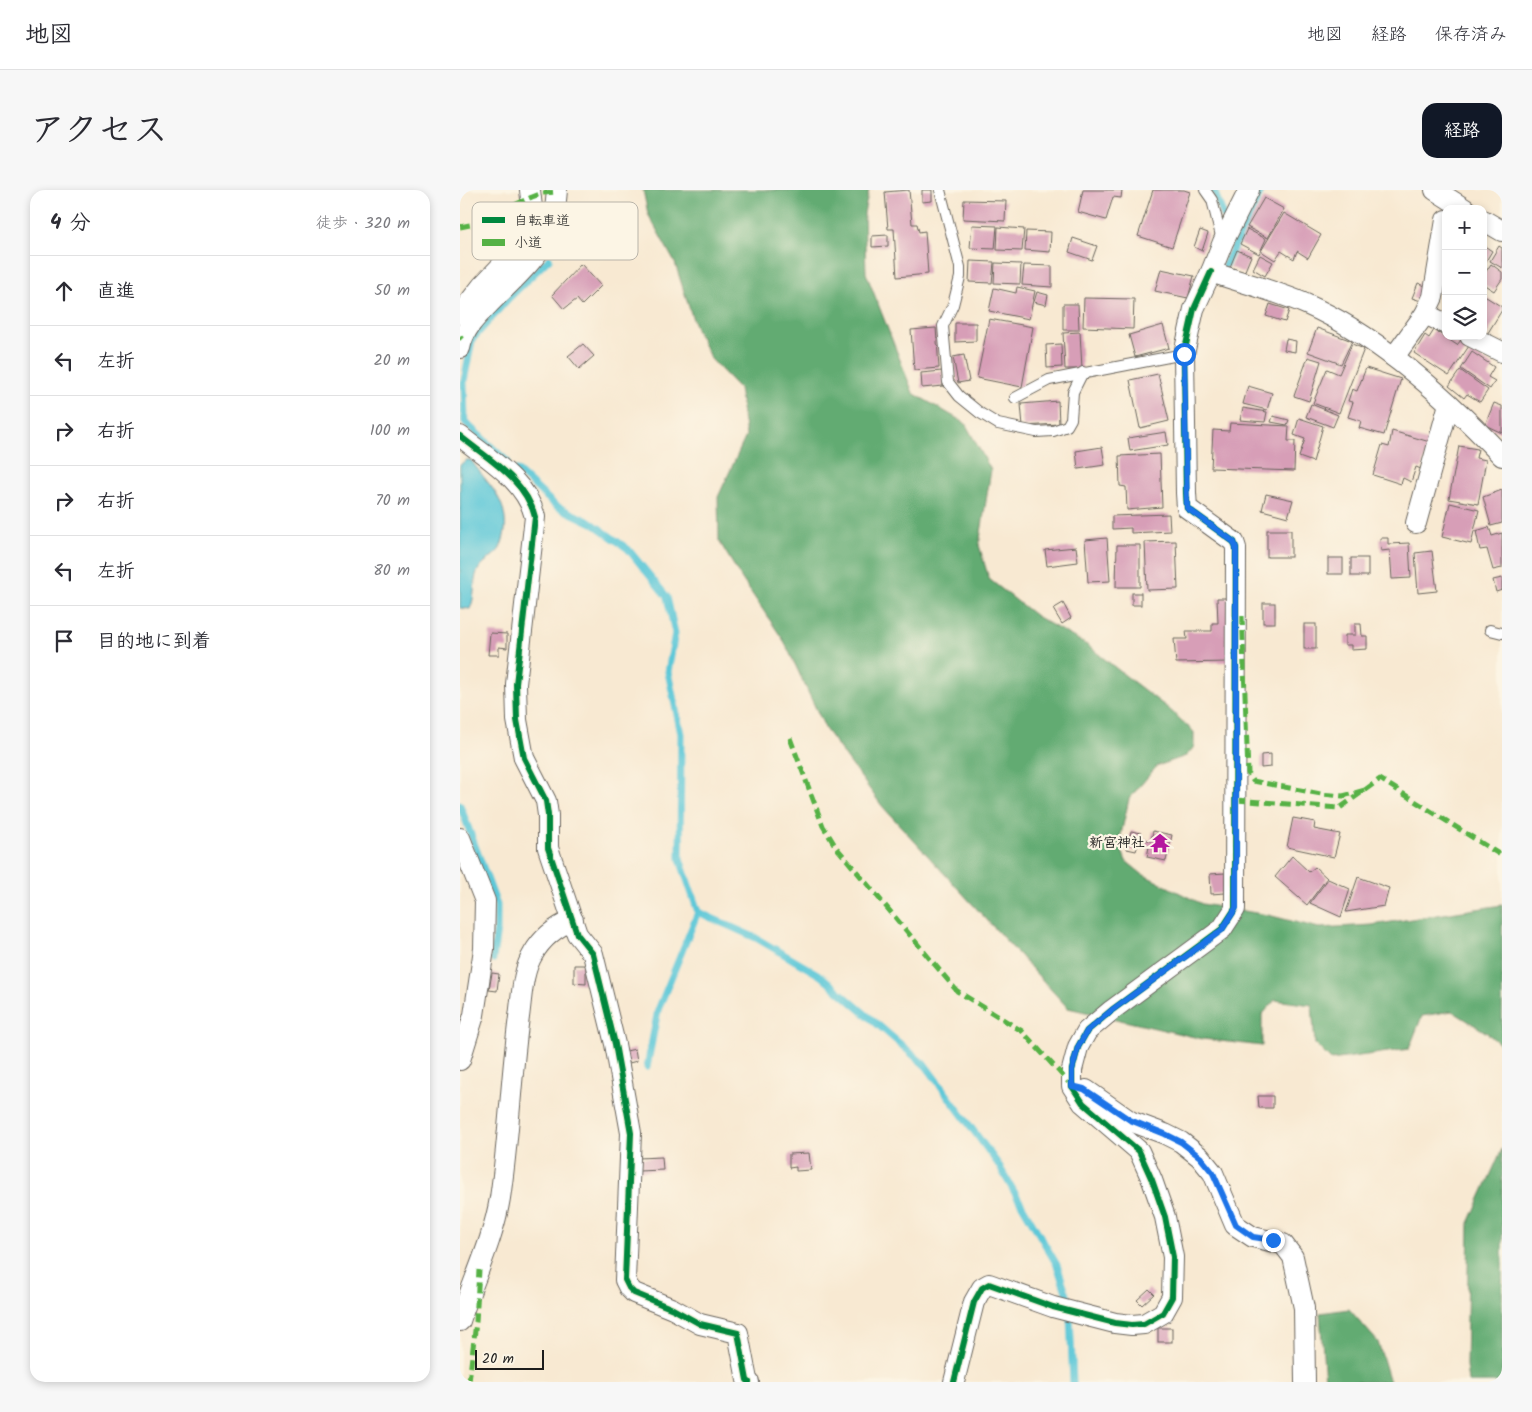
<!DOCTYPE html>
<html lang="ja">
<meta charset="utf-8">
<style>
body{margin:0;font-family:Kalam,"Klee One",sans-serif;background:#f7f7f7;color:#2b2b33}
.controls{position:absolute;right:15px;top:15px;display:grid;overflow:hidden;border-radius:10px;box-shadow:0 2px 8px #0003}
.controls button{width:45px;height:45px;display:grid;place-items:center;padding:0;border:0;border-bottom:1px solid #e1e1e2;background:#fff;color:#2b2b33;font:25px sans-serif}
.scale{position:absolute;left:15px;bottom:12px;width:69px;box-sizing:border-box;padding-left:5px;border:2px solid #1c1c1c;border-top:0;font-size:14px;line-height:18px;white-space:nowrap;color:#1c1c1c;-webkit-text-stroke:4px #fcf5e5;paint-order:stroke}
.stop{position:absolute;width:15px;height:15px;margin:-11px;border:4px solid #1a73e8;border-radius:50%;background:#fff}
.stop.end{background:#1a73e8;border-color:#fff;box-shadow:0 1px 5px #0008}
.list{margin:0;padding:0;list-style:none}
h2{display:flex;justify-content:space-between;align-items:center;height:65px;margin:0;padding:0 20px;font-size:21px}
h2 small{font-size:16px;font-weight:400;color:#7c7c81}
.list li{display:grid;grid-template-columns:32px 1fr auto;gap:15px;align-items:center;box-sizing:border-box;height:70px;padding:0 20px;border-top:1px solid #e1e1e2}
.list b{display:block;font-size:19px;white-space:nowrap}
.list em{font-size:16px;font-style:normal;color:#7c7c81}
.icon{flex:none;width:28px;height:28px;fill:none;stroke:currentColor;stroke-width:2;stroke-linecap:round;stroke-linejoin:round}
.map{position:relative;flex:none;width:1042px;height:1192px;overflow:hidden;border-radius:15px}
header{display:flex;align-items:center;gap:30px;box-sizing:border-box;height:70px;padding:0 25px;background:#fff;border-bottom:1px solid #e1e1e2}
header strong{font-size:24px}
nav{display:flex;gap:28px;margin-inline-start:auto;font-size:18px}
.intro{display:flex;align-items:center;justify-content:space-between;box-sizing:border-box;height:120px;padding:0 30px}
h1{margin:0;font-size:35px}
.button{padding:12px 22px;border-radius:15px;background:#111827;color:#fff;font-size:18px;font-weight:700}
main{display:flex;gap:30px;padding:0 30px}
aside{flex:1;background:#fff;border-radius:15px;box-shadow:0 2px 8px #0003}
.map>svg:first-child{display:block}
.forest{fill:#62ab72;stroke:#3f6447}
.water{fill:#5dc8d8;stroke:#3c727a}
.lines{fill:none;stroke-linecap:round;stroke-linejoin:round}
.stream{stroke:#5dc8d8;stroke-width:7}
.building{fill:#d79eb7}
.service-casing{stroke:#69645c;stroke-width:12}
.minor-casing{stroke:#69645c;stroke-width:22}
.service{stroke:#fff;stroke-width:10}
.minor{stroke:#fff;stroke-width:20}
.quiet{stroke:#55b145;stroke-width:5;stroke-dasharray:10 5;stroke-linecap:butt}
.cycleway-casing{stroke:#fcf5e5;stroke-width:9}
.cycleway{stroke:#00873e;stroke-width:6}
.route{stroke:#1a73e8;stroke-width:6}
.labels{text-anchor:middle;dominant-baseline:central;stroke-width:4.5;stroke-linejoin:round;paint-order:stroke}
.poi-label{font-size:14px;font-weight:bold;fill:#1c1c1c;stroke:#fcf5e5;text-anchor:end}
.key{fill:#fcf5e5;stroke:#b9b4a9;stroke-width:1}
.key-label{font-size:14px;fill:#1c1c1c}
</style>
<header>
<strong>地図</strong>
<nav><a>地図</a><a>経路</a><a>保存済み</a></nav>
</header>
<div class="intro"><h1>アクセス</h1><a class="button">経路</a></div>
<main>
<aside>
<h2>4 分<small>徒歩 · 320 m</small></h2>
<ul class="list">
<li><svg class="icon" aria-label="ahead" viewBox="0 0 24 24"><path d="M12 20V5M6 11l6-6 6 6"/></svg><div><b>直進</b></div><em>50 m</em></li>
<li><svg class="icon" aria-label="left" viewBox="0 0 24 24"><path d="M17 20v-9H6M10 6l-5 5 5 5"/></svg><div><b>左折</b></div><em>20 m</em></li>
<li><svg class="icon" aria-label="right" viewBox="0 0 24 24"><path d="M7 20v-9h11M14 6l5 5-5 5"/></svg><div><b>右折</b></div><em>100 m</em></li>
<li><svg class="icon" aria-label="right" viewBox="0 0 24 24"><path d="M7 20v-9h11M14 6l5 5-5 5"/></svg><div><b>右折</b></div><em>70 m</em></li>
<li><svg class="icon" aria-label="left" viewBox="0 0 24 24"><path d="M17 20v-9H6M10 6l-5 5 5 5"/></svg><div><b>左折</b></div><em>80 m</em></li>
<li><svg class="icon" aria-label="arrive" viewBox="0 0 24 24"><path d="M6 21V4h12l-3 4 3 4H6"/></svg><div><b>目的地に到着</b></div></li>
</ul>
</aside>
<div class="map">
<svg width="1042" height="1192" viewBox="0 0 1042 1192">
<rect width="100%" height="100%" fill="#fcf5e5"/>
<filter id="ink" filterUnits="userSpaceOnUse"><feTurbulence type="fractalNoise" baseFrequency=".02" numOctaves="2"/><feDisplacementMap in="SourceGraphic" scale="10" xChannelSelector="R" yChannelSelector="G"/><feConvolveMatrix kernelMatrix="1 2 1 2 8 2 1 2 1" color-interpolation-filters="sRGB"/></filter>
<filter id="wash" filterUnits="userSpaceOnUse"><feTurbulence type="fractalNoise" baseFrequency=".0096" numOctaves="4" result="noise"/><feDisplacementMap in="SourceGraphic" scale="20" xChannelSelector="R" yChannelSelector="G"/><feGaussianBlur stdDeviation="1.12" result="paint"/><feColorMatrix in="noise" values="0 0 0 0 0 0 0 0 0 0 0 0 0 0 0 0 0 1.4 0 .05"/><feComposite in="paint" operator="in"/></filter>
<g filter="url(#wash)">
<rect width="100%" height="100%" fill="#f8e9d2"/>
<g class="forest">
<path d="M183 0H409L404 23 406 83 453 203 505 233 531 280 519 355 529 389 576 426 627 455 671 490 709 519 734 542V557L726 566 697 576 669 609 659 653 666 671 682 684 742 714 808 725 859 738 912 735 1042 715V856L1027 843 992 821 962 826 949 859 871 870 855 854 852 815 815 810 802 825V856L743 849 608 818 422 616 366 540 324 451 282 389 259 351 258 307 286 246 279 198 251 169 236 139 215 73 188 24Z"/>
<path d="M1042 959V1192H1008L1006 1175 1009 1033Z"/>
<path d="M889 1119 918 1152 930 1192H865L860 1123Z"/>
</g>
<path class="water" d="M6 270H11C28 295 48 309 45 341 44 347 42 355 39 360 33 367 21 373 17 382 13 392 16 405 10 419L0 418V275Z"/>
<g class="lines">
<g class="stream">
<path d="M754 0 764 26"/>
<path d="M99 54 103 29"/>
<path d="M765 75 802 0"/>
<path d="M47 271 5 232 4 191 12 150 48 109 89 69"/>
<path d="M57 280 96 316 132 333 168 359 207 407 215 443 208 482 221 544 220 669 238 722 198 820 187 877"/>
<path d="M0 615 37 715V738L33 769"/>
<path d="M238 722 296 748 361 786 466 876 538 974 597 1075 609 1111"/>
<path d="M610 1127 613 1192"/>
</g>
</g>
<g id="blocks">
<g class="building">
<path d="M449 0 452 34H457L459 42 465 41 468 84 437 87 434 39H428L425 2Z"/>
<path d="M462 0H472V11L462 12Z"/>
<path d="M623 0H662L661 8 653 7 646 30 618 22Z"/>
<path d="M693 0H724L730 2 712 57 678 46Z"/>
<path d="M804 8 824 19 808 48 787 37Z"/>
<path d="M504 10 546 11 545 31 503 29Z"/>
<path d="M824 23 861 45 848 68 837 61 834 69 821 61 815 70 801 61Z"/>
<path d="M512 35 537 36 535 59 510 58Z"/>
<path d="M538 37 564 39 562 61 537 60Z"/>
<path d="M787 39 806 49 799 64 780 54Z"/>
<path d="M740 40 748 43 742 61 734 57Z"/>
<path d="M566 41 591 42 590 62 565 60Z"/>
<path d="M428 45V56L412 57V46Z"/>
<path d="M613 48 637 56 632 70 609 62Z"/>
<path d="M1023 55 1032 61 1023 76Z"/>
<path d="M1039 56 1042 58V78L1030 71Z"/>
<path d="M777 60 791 66 784 83 770 77Z"/>
<path d="M800 65 813 72 805 86 793 79Z"/>
<path d="M510 71 534 72 532 93 509 92Z"/>
<path d="M535 73 561 74 560 94 534 93Z"/>
<path d="M121 74 141 96 122 115 117 109 104 119 92 105Z"/>
<path d="M1031 74 1042 82V89L1034 101 1023 94V86Z"/>
<path d="M564 75 592 76V97L562 95Z"/>
<path d="M701 79 734 86 728 108 695 101Z"/>
<path d="M958 93 970 98 964 112 952 108Z"/>
<path d="M557 97 575 101 569 129 529 121 534 98 556 103Z"/>
<path d="M577 102 588 105 586 115 574 112Z"/>
<path d="M1023 105 1042 117V120L1026 146 1023 145Z"/>
<path d="M624 108 674 109 673 139 623 137Z"/>
<path d="M603 114H618L619 140H603Z"/>
<path d="M810 114 829 120 825 132 806 126Z"/>
<path d="M529 129 573 137 562 197 517 188Z"/>
<path d="M495 133H516V151L495 152Z"/>
<path d="M703 135 709 158 675 167 669 145Z"/>
<path d="M476 138 479 178 454 180 451 140Z"/>
<path d="M857 138 892 151 881 174 848 162Z"/>
<path d="M974 140 997 155 1001 150 1009 156 989 186 954 163 965 145 969 148Z"/>
<path d="M620 142 622 179H605L603 143Z"/>
<path d="M826 149 836 151 835 162 824 160Z"/>
<path d="M123 154 134 166 119 179 108 166Z"/>
<path d="M601 154 602 177 587 178 586 155Z"/>
<path d="M892 154 904 159 879 223 853 213 867 179 879 184Z"/>
<path d="M1012 162 1034 177 1028 187 1035 191 1030 199 1001 179Z"/>
<path d="M504 165 509 191 498 193 493 167Z"/>
<path d="M848 167 861 171 849 211 834 206Z"/>
<path d="M906 178 941 189 924 245 899 238 901 231 888 227 893 212 888 211 892 199 897 201Z"/>
<path d="M1000 180 1028 200 1020 212 1007 204 1004 208 989 196Z"/>
<path d="M482 181 483 196 462 198 461 183Z"/>
<path d="M698 184 709 231 680 238 670 190Z"/>
<path d="M788 196 812 203 807 220 783 214Z"/>
<path d="M598 211 599 234 563 236 561 214Z"/>
<path d="M1034 213 1042 216V243L1025 235Z"/>
<path d="M851 214 878 225 873 237 846 227Z"/>
<path d="M783 218 807 222 805 232 780 230Z"/>
<path d="M813 226 829 230 827 235 811 232Z"/>
<path d="M839 228 863 236 853 272 839 267 845 249 834 245Z"/>
<path d="M770 233 829 236 828 251H835L834 281 751 278 753 240 769 241Z"/>
<path d="M932 241 970 252 961 279 956 277 951 292 943 288 941 294 913 285 922 255 929 257Z"/>
<path d="M706 242 708 255 670 261 668 248Z"/>
<path d="M999 256 1018 259 1016 268 1026 270 1018 314 989 309Z"/>
<path d="M642 257 645 275 618 279 616 261Z"/>
<path d="M700 264 702 317 667 320 666 297 660 296 659 266Z"/>
<path d="M1042 300V333L1031 336 1023 307Z"/>
<path d="M806 304 833 310 828 327 802 320Z"/>
<path d="M990 313 1019 320 1011 354 982 347Z"/>
<path d="M709 324 710 341 671 343V338L652 339V326Z"/>
<path d="M1029 337 1032 346 1042 343V378L1033 380 1027 359 1020 360 1016 341Z"/>
<rect x="807" y="340" width="24" height="27"/>
<path d="M647 348 650 391 628 392 625 350Z"/>
<path d="M920 348H928V354L949 353 951 388 932 389 930 360 921 361Z"/>
<path d="M716 351 718 399 687 400 685 352Z"/>
<path d="M657 355H680V397H656Z"/>
<path d="M616 357 618 372 587 376 585 360Z"/>
<path d="M972 361 977 401 958 403 955 363Z"/>
<rect x="868" y="368" width="15" height="16"/>
<rect x="891" y="368" width="17" height="18"/>
<path d="M1042 388V400L1036 402 1033 390Z"/>
<rect x="672" y="403" width="9" height="12"/>
<path d="M757 408H768V472L716 473 714 449H727L726 441H752V433H758Z"/>
<path d="M603 413 611 428 602 434 593 419Z"/>
<rect x="803" y="413" width="12" height="20"/>
<rect x="844" y="434" width="12" height="25"/>
<path d="M895 434H901L902 446H907V459L891 460V455H885V445H895Z"/>
<path d="M30 443 47 444V458L39 457V465H28Z"/>
<path d="M811 564V577L801 578V565Z"/>
<path d="M833 628 855 632 854 639 880 644 874 667 827 657Z"/>
<path d="M671 641 681 643 679 648 691 651 693 641 712 645 706 671 687 667 689 657 678 654 676 661 667 659Z"/>
<path d="M832 666 849 682 855 677 867 688 847 715 815 687Z"/>
<path d="M765 683V703L751 704 750 684Z"/>
<path d="M898 687 929 698 924 716 886 722Z"/>
<path d="M868 689 890 699 881 727 850 713Z"/>
<path d="M114 775H126V794L114 793Z"/>
<path d="M32 783 39 784 37 801 29 800Z"/>
<path d="M175 859 177 871 165 874 162 862Z"/>
<path d="M798 906H813V918H799Z"/>
<path d="M349 963 351 980 336 981V977L329 978V964Z"/>
<path d="M202 967 203 980 178 981V968Z"/>
<path d="M689 1099 694 1104 682 1115 677 1110Z"/>
<rect x="698" y="1138" width="14" height="14"/>
</g>
</g>
</g>
<g filter="url(#ink)">
<use href="#blocks" fill-opacity="0" stroke="#69645c" stroke-width="1"/>
<g class="lines">
<defs>
<g id="service">
<path d="M480 0 500 77V87L493 115 483 136 488 192 499 206 520 223 538 234 576 242 593 241 607 236 611 229 613 202 623 182"/>
<path d="M745 0 752 10 762 50"/>
<path d="M555 208 589 190 724 164"/>
<path d="M1030 440 1042 443"/>
</g>
<g id="minor">
<path d="M789 0 763 52 751 82C783 93 817 101 848 115 918 146 989 210 1042 266"/>
<path d="M975 0 1005 19"/>
<path d="M1023 30 1042 41"/>
<path d="M0 124 22 96 62 54 70 43 73 26 70 0"/>
<path d="M965 124 986 134"/>
<path d="M1010 146 1042 162"/>
<path d="M0 158C4 138 17 126 31 112 51 92 83 64 91 38 95 25 96 13 97 0"/>
<path d="M934 167 965 124 973 107 986 30"/>
<path d="M0 246C28 269 66 290 75 327L56 494 57 530 64 568 86 611 88 625V658L117 744 133 764 155 854 171 943 165 1090 169 1098 174 1103 213 1119 240 1134 278 1143 287 1190 289 1192"/>
<path d="M956 333 989 214"/>
<path d="M0 648 25 711 24 759 14 825 0 870"/>
<path d="M626 900 670 931 705 944 721 952 740 967 753 983 775 1035 793 1047 823 1054 833 1067 844 1118 845 1192"/>
<path d="M0 1131C13 1090 33 1051 40 1008 49 948 51 887 59 827 62 806 62 782 73 764 82 748 96 737 113 730"/>
<path d="M494 1192 514 1112 522 1098 529 1094 593 1117 655 1133 672 1135 684 1134 703 1123 712 1107 713 1067 705 1027 692 990 679 961 623 913 612 896V880L618 857 627 841 652 820 762 739 775 719 776 358 774 352 727 318 726 303 724 164 734 119 751 82"/>
</g>
</defs>
<use href="#service" class="service-casing"/>
<use href="#minor" class="minor-casing"/>
<use href="#service" class="service"/>
<use href="#minor" class="minor"/>
<g class="quiet">
<path d="M0 37 10 35 72 7 83 3 97 2"/>
<path d="M0 147 2 149"/>
<path d="M782 426 788 583 793 591 861 604 883 606 905 600"/>
<path d="M330 548 363 636 376 657 497 801 562 841 612 896"/>
<path d="M776 610 880 618 920 589 1042 666"/>
<path d="M9 1192 16 1132 19 1080"/>
</g>
<defs>
<g id="cycleway">
<path d="M0 246C28 269 66 290 75 327L56 494 57 530 64 568 86 611 88 625V658L117 744 133 764 155 854 171 943 165 1090 169 1098 174 1103 213 1119 240 1134 278 1143 287 1190 289 1192"/>
<path d="M494 1192 514 1112 522 1098 529 1094 593 1117 655 1133 672 1135 684 1134 703 1123 712 1107 713 1067 705 1027 692 990 679 961 623 913 612 896V880L618 857 627 841 652 820 762 739 775 719 776 358 774 352 727 318 726 303 724 164 734 119 751 82"/>
</g>
</defs>
<use href="#cycleway" class="cycleway-casing"/>
<use href="#cycleway" class="cycleway"/>
</g>
</g>
<g class="lines" filter="url(#ink)">
<path class="route" d="M724 164 727 318 774 352 776 358V718L762 740 652 820 627 841 618 857 612 880V896L624 899 670 930 705 944 721 952 740 967 753 983 776 1035 793 1047 813 1050"/>
</g>
<defs>
<symbol id="temple-bare" viewBox="-9 -9 18 18"><path d="M0-6L5-2H3V0L6.5 2.5H4V6H1.5V3h-3V6H-4V2.5H-6.5L-3 0V-2H-5Z" fill="#b5179e" stroke="#fcf5e5" stroke-width="2.5" paint-order="stroke"/></symbol>
</defs>
<g fill-rule="evenodd">
<use href="#temple-bare" x="686" y="639" width="28" height="28"/>
</g>
<g class="labels">
<g class="poi-label">
<text x="685" y="653">新宮神社</text>
</g>
</g>
<rect x="12" y="12" width="166" height="58" rx="8" class="key"/>
<rect x="22" y="27" width="23" height="6" fill="#00873e"/>
<rect x="22" y="49" width="23" height="7" fill="#55b145"/>
<g class="key-label">
<text x="54" y="35">自転車道</text>
<text x="54" y="57">小道</text>
</g>
</svg>
<div class="controls">
<button>+</button>
<button>−</button>
<button><svg class="icon" aria-label="layers" viewBox="0 0 24 24"><path d="M12 4l9 5-9 5-9-5zM3 14l9 5 9-5"/></svg></button>
</div>
<div class="scale">20 m</div>
<div class="stop" style="left:724px;top:164px"></div>
<div class="stop end" style="left:813px;top:1050px"></div>
</div>
</main>
